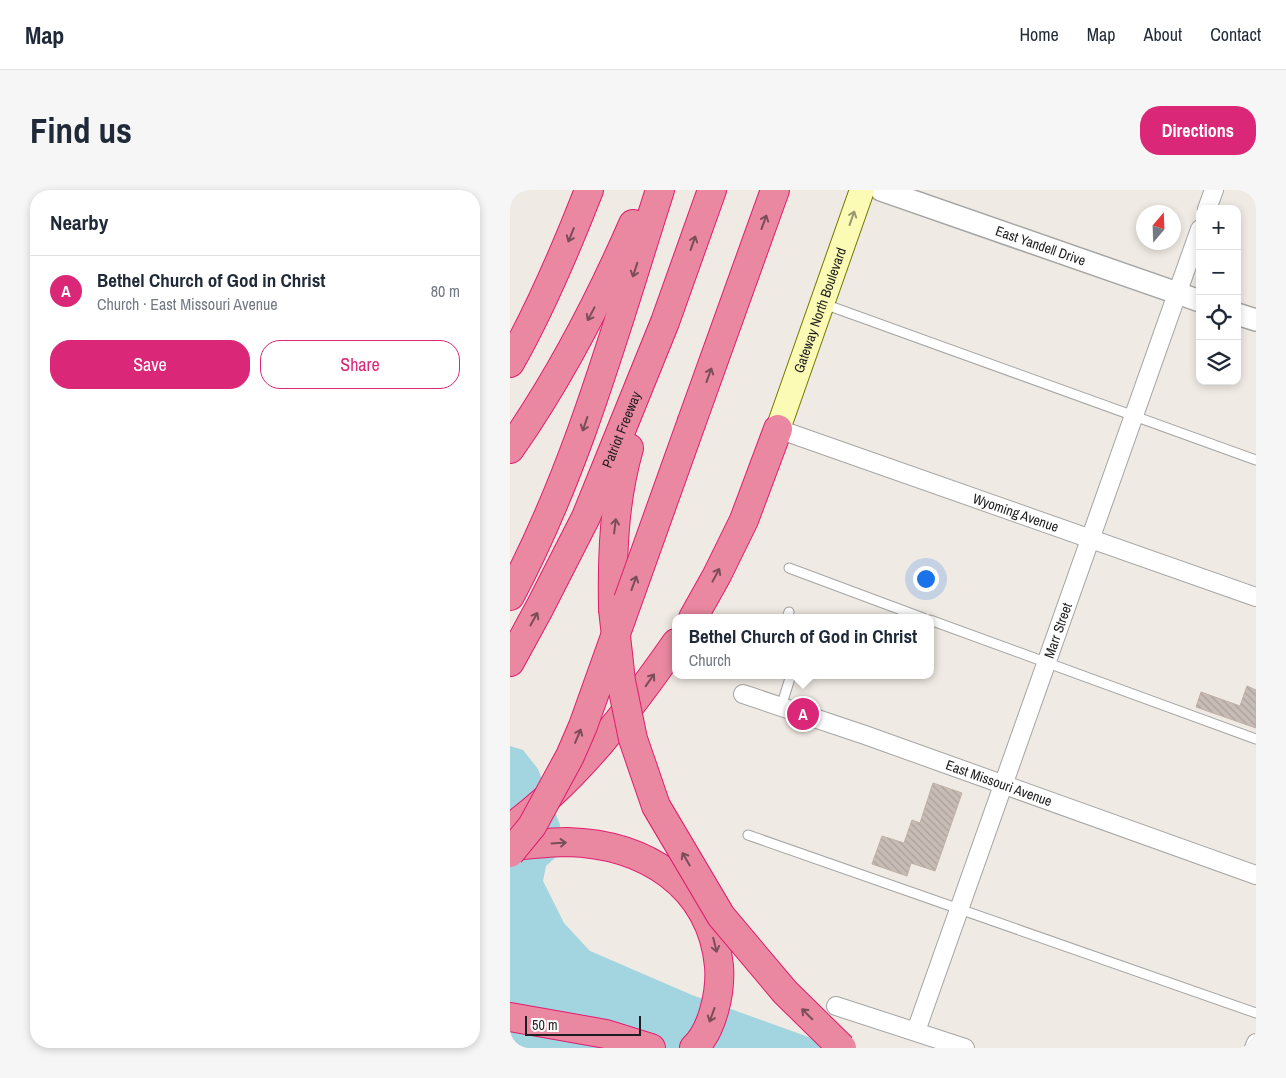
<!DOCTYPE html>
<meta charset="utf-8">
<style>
body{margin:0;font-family:"Archivo Narrow",sans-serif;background:#f6f6f7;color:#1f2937}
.controls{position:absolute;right:15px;top:15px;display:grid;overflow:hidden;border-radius:10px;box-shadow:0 2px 8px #0003}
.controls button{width:45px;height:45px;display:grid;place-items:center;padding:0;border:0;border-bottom:1px solid #e0e1e3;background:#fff;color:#1f2937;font:25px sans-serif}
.compass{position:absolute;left:626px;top:15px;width:45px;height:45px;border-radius:50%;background:#fff;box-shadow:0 2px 8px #0003;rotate:19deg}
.scale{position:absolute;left:15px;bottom:12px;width:116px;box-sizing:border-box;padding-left:5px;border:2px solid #1e1e1e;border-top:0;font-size:14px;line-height:18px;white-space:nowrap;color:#1e1e1e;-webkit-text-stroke:4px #fff;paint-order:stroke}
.you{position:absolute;left:415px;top:388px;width:18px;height:18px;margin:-12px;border:4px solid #fff;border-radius:50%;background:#1a73e8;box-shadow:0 0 0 8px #1a73e833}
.badge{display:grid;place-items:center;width:32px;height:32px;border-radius:50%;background:#db2777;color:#fff;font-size:16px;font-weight:700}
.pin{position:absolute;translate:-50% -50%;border:2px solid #fff;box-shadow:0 1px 5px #0006}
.popup{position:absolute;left:162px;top:424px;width:262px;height:65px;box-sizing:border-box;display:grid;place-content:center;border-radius:10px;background:#fff;filter:drop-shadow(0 1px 4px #0005);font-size:16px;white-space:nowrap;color:#747a83}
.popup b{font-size:19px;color:#1f2937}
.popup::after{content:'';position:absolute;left:50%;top:100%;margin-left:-10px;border:10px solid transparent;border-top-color:#fff}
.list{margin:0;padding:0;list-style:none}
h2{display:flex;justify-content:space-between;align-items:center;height:65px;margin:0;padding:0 20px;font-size:21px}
h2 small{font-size:16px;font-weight:400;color:#747a83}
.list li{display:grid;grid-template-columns:32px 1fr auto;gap:15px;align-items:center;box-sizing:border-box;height:70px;padding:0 20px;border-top:1px solid #e0e1e3}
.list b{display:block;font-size:19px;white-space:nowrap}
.list p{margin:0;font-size:16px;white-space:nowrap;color:#747a83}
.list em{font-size:16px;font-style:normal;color:#747a83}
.actions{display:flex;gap:10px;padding:15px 20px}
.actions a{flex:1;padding:11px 0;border:1px solid #db2777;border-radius:20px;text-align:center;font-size:18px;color:#db2777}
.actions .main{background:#db2777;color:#fff}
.icon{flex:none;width:28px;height:28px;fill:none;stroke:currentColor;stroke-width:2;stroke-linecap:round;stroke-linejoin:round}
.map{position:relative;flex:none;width:746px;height:858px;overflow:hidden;border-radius:20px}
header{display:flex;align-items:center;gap:30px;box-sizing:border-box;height:70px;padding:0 25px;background:#fff;border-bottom:1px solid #e0e1e3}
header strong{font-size:24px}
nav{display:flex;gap:28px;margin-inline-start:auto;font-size:18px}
.intro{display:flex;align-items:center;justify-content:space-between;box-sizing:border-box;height:120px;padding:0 30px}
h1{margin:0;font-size:35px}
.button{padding:12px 22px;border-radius:20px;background:#db2777;color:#fff;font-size:18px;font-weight:700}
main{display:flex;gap:30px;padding:0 30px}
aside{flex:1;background:#fff;border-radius:20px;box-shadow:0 2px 8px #0003}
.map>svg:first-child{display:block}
.water{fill:#a2d5df}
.building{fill:url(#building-back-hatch);stroke:#c1b0a5}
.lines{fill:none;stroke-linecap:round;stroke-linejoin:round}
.service-casing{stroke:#a5a5a5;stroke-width:11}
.minor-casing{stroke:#a5a5a5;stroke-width:20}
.tertiary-casing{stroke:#a5a5a5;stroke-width:24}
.secondary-casing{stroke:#747901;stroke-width:26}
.motorway-casing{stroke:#e01d6d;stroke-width:30}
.service{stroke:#fff;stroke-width:9}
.minor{stroke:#fff;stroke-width:18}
.tertiary{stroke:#fff;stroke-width:21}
.secondary{stroke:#fcfbb5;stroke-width:24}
.motorway{stroke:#ea88a1;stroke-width:28}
.motorway-bridge-casing{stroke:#e01d6d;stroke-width:30;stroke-linecap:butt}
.motorway-bridge{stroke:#ea88a1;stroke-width:28}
.oneway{stroke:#989871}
.oneway2{stroke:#7a4e59}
.labels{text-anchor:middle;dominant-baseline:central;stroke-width:4;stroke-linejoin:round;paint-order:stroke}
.street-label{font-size:14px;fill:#1e1e1e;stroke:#fff}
</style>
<header>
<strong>Map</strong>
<nav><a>Home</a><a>Map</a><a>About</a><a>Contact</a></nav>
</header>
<div class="intro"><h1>Find us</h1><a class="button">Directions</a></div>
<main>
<aside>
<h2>Nearby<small></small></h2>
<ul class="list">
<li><span class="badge">A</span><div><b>Bethel Church of God in Christ</b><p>Church · East Missouri Avenue</p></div><em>80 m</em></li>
</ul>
<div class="actions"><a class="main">Save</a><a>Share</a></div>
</aside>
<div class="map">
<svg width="746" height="858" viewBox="0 0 746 858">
<defs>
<pattern id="building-back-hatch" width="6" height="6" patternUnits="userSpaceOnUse" patternTransform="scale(1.25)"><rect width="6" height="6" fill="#c7bcb6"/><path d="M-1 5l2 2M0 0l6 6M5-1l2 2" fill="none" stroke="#aaa19c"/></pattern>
</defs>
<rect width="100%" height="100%" fill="#efeae3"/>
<path class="water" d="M0 556 13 560 28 579 50 635 46 667 36 676 33 691 54 733 80 761 182 805 329 858H0Z"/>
<g class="building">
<path d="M737 496 746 500V538L686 517 691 502 730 516Z"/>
<path d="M423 593 452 603 425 681 401 673 397 686 362 674 372 646 394 653 402 630 410 633Z"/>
</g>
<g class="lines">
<defs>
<g id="service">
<path d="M314 114 746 270"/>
<path d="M279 378 413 428"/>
<path d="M277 428 279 422"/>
<path d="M420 430 746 549"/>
<path d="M271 517 281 485"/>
<path d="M238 645 746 823"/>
</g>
<g id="minor">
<path d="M697 19 704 0"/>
<path id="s1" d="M268 239 746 407"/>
<path id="s2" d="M233 504 355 545 746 685"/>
<path d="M326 816 455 858"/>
<path id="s3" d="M406 841 690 39"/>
<path d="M744 858 746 853"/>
</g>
<g id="tertiary">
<path id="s4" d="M371 0 690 111"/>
<path d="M727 124 746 130"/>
</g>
<g id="secondary">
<path id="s5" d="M268 239 352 0"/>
</g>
<g id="motorway">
<path d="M0 173C31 118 56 59 79 0"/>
<path d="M182 231 265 0"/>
<path d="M0 259C49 189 89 112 123 34"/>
<path d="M0 406C68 278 106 137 150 0"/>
<path d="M103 419C102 365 104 310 119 258"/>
<path d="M183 428 207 385 234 330 268 239"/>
<path id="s6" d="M0 472 30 417 76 327 155 132 202 0"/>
<path d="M0 638C66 591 120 519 166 453"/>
<path d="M0 656C19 655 38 652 57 652 135 654 201 695 209 776 211 801 203 840 184 858"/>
<path d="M0 827 96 844 141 858"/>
</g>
</defs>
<use href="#service" class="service-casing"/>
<use href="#minor" class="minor-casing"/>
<use href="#tertiary" class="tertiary-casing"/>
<use href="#secondary" class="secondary-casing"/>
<use href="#motorway" class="motorway-casing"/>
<use href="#service" class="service"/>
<use href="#minor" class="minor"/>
<use href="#tertiary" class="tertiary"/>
<use href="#secondary" class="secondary"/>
<use href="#motorway" class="motorway"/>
<defs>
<g id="motorway-bridge">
<path d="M103 419 111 491 123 549 146 616 211 726 275 802 332 858"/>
<path d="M0 663 22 636 60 566 73 536 182 231"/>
</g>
</defs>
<use href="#motorway-bridge" class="motorway-bridge-casing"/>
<use href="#motorway-bridge" class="motorway-bridge"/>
</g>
<defs><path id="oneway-shaft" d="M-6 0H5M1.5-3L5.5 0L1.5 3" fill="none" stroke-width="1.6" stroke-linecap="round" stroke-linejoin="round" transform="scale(1.25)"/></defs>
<use class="oneway" href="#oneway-shaft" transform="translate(342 28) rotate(-71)"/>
<g class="oneway2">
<use href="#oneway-shaft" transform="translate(254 32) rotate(-70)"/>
<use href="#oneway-shaft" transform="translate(61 45) rotate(112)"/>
<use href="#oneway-shaft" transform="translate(183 53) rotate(-71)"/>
<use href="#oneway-shaft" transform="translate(125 80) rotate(108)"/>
<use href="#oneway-shaft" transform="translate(81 124) rotate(118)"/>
<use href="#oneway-shaft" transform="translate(199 185) rotate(-70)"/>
<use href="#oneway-shaft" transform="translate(75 234) rotate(109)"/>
<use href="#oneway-shaft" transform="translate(105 336) rotate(-83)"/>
<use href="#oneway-shaft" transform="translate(206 385) rotate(-62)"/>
<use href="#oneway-shaft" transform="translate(124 393) rotate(-70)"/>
<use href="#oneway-shaft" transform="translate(24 429) rotate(-61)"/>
<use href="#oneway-shaft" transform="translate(140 490) rotate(-55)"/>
<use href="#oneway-shaft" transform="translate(68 546) rotate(-67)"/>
<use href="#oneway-shaft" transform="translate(49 653) rotate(-4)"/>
<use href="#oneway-shaft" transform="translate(176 669) rotate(-120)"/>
<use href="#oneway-shaft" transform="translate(205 755) rotate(76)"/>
<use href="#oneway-shaft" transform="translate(297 824) rotate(-135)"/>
<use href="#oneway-shaft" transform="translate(202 825) rotate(110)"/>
</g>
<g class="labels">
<g class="street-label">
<text stroke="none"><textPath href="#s4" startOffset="169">East Yandell Drive</textPath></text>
<text stroke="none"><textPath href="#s5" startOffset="126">Gateway North Boulevard</textPath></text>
<text stroke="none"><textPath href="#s6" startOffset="258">Patriot Freeway</textPath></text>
<text stroke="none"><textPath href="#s1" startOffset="252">Wyoming Avenue</textPath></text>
<text stroke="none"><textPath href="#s3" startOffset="425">Marr Street</textPath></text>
<text stroke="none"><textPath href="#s2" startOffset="271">East Missouri Avenue</textPath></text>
</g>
</g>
</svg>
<div class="controls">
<button>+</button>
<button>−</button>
<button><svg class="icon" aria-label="locate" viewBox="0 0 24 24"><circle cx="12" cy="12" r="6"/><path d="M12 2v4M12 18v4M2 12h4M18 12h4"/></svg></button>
<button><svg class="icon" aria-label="layers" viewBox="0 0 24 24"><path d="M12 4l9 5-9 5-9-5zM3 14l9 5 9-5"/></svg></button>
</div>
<svg class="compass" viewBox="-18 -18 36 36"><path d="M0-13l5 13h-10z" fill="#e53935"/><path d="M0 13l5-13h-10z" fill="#747a83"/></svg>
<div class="scale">50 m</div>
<div class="you"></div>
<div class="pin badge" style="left:293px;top:524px">A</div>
<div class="popup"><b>Bethel Church of God in Christ</b>Church</div>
</div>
</main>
